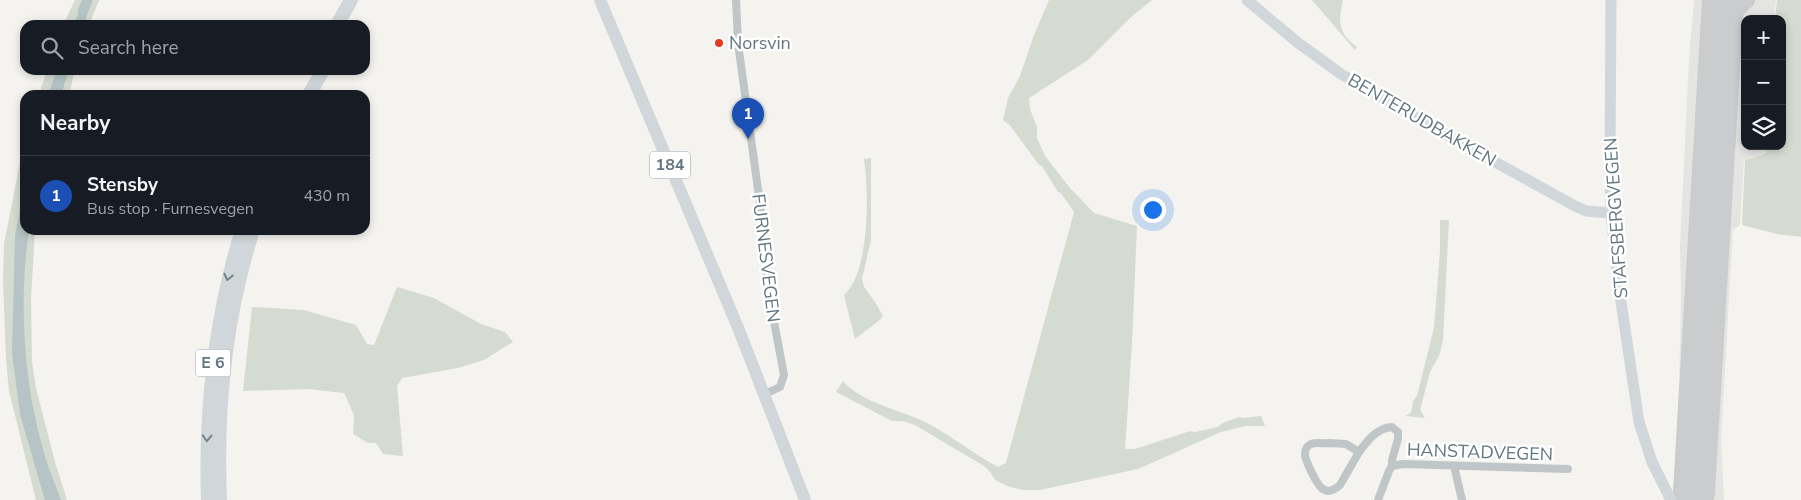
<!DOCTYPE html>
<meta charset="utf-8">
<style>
body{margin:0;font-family:"Nunito Sans",sans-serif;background:#20242c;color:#f1f3f6}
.controls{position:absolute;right:15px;top:15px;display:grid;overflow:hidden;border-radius:10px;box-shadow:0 2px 8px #0003}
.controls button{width:45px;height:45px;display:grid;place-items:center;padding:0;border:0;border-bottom:1px solid #363941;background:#171b24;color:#f1f3f6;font:25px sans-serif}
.you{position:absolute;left:1152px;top:209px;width:18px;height:18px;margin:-12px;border:4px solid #fff;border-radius:50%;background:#1a73e8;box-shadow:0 0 0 8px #1a73e833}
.badge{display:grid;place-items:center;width:32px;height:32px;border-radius:50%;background:#2563eb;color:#fff;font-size:16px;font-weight:700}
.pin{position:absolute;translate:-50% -41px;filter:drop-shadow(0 1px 2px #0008)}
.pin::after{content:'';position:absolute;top:26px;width:18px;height:15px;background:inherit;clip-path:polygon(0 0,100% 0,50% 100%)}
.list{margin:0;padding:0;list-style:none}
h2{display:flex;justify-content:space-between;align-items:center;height:65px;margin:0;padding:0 20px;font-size:21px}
h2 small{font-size:16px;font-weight:400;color:#9ea1a6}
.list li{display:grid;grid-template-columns:32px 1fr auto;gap:15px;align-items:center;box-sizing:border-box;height:80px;padding:0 20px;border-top:1px solid #363941}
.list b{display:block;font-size:19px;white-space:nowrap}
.list p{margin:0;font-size:16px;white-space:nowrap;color:#9ea1a6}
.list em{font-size:16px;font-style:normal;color:#9ea1a6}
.icon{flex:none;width:28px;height:28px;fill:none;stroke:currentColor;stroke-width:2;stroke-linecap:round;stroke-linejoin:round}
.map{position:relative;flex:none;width:1801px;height:500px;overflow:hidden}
.search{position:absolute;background:#171b24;box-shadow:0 2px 8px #0003;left:20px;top:20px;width:350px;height:55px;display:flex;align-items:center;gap:12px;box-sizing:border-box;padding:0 18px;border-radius:15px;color:#9ea1a6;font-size:19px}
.panel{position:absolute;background:#171b24;box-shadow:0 2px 8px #0003;left:20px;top:90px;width:350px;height:145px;border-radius:15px}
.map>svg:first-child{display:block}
.built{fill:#e4e5e3}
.green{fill:#d5dbd0}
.water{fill:#b6c4c6}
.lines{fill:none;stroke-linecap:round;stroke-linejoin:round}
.taxiway{stroke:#cacccd;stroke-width:18}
.runway{stroke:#cacccd;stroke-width:42}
.street{stroke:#c0c5c7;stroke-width:8}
.secondary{stroke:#d0d6d9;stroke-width:11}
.primary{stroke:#d0d6d9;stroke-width:12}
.highway{stroke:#d0d6d9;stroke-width:14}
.oneway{stroke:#72848e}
.poi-dot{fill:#e43b1f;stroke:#fff;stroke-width:2}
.labels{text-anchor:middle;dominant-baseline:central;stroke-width:5;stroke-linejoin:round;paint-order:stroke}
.shield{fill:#fff;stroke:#919fa7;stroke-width:1}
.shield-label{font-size:16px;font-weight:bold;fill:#627681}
.poi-label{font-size:18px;fill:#627681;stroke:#fff;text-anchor:start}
.street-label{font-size:18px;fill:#627681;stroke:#fff}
</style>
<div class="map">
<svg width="1801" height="500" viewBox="0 0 1801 500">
<rect width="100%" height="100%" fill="#f4f3ef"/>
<path class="built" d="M1694 0H1776L1774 19H1745V146H1765L1766 152 1744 160 1740 225 1733 229 1721 439 1724 500H1682L1677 482 1681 295 1680 245 1689 59Z"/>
<g class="green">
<path d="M75 0H99L89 25H63Z"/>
<path d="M1049 0H1152L1131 17 1088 60 1029 98 1030 109 1037 127V138L1045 156 1070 188 1094 213 1137 226 1132 344 1125 449H1135L1190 431 1195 432 1218 427C1223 421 1232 420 1239 417L1244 418 1261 416 1265 426H1246L1221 432 1138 469 1040 490H1023L1007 486 995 480 991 473 984 466 915 425 903 421H892L836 392 843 381C864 405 901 409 929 424 953 437 974 454 998 467L1006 463 1074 212 1061 193 1058 192 1042 166 1039 165 1009 124H1008L1003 120 1008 98 1020 76 1034 35Z"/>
<path d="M1312 0H1343C1338 22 1338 33 1357 47L1355 50Z"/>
<path d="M1777 0H1801V237L1777 234 1742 225 1745 160 1766 153V146H1782V19H1775Z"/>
<path d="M47 70H75L69 95H39Z"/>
<path d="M25 137V230H35L31 298 32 362 36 388 55 462 67 500H36L9 391 6 359 3 279 4 244Z"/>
<path d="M871 158V240L862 279 864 287 875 302 883 316 881 319 855 339 844 295C870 273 869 190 864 159Z"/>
<path d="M1440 220H1449L1443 340 1439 356 1430 372 1420 410 1425 418 1405 416 1411 413 1413 401 1417 396 1434 328 1440 251Z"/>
<path d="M397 287 434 298 481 324 505 332 513 342 484 360 458 368 402 378 397 386 403 456 383 454 376 443H368L353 434 354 415 344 393 309 389 243 391 252 307 304 310 356 325 367 344 374 345Z"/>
</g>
<g class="water">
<path d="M82 0H93L83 25H73L78 15V9Z"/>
<path d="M57 70H69L61 95H48Z"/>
<path d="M25 186V230H29C19 300 23 374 41 442 46 462 54 481 61 500H45L44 497 20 414 12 353 15 235Z"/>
</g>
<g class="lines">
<path class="taxiway" d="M1721 23 1746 0"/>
<path class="runway" d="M1694 492 1723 0"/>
<g class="street">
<path d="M736 0 738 43 760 204 769 295 784 375 780 387 765 394"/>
<path d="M1330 443 1346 444 1359 452 1340 485C1323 500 1317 483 1310 469 1308 464 1305 459 1305 454 1305 450 1307 446 1311 444 1316 442 1325 444 1330 443Z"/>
<path d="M1359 452C1368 440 1377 428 1392 427L1398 432V439L1392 460V466L1389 471 1378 500"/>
<path d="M1392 466 1403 464 1568 469"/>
<path d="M1454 466 1462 500"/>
</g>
<g class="secondary">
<path d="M1247 0 1297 42 1341 74 1468 147 1575 206 1586 211 1611 213"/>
<path d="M1611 0 1610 159 1611 213 1618 282 1639 422 1652 462 1671 500"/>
</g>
<path class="primary" d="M600 0 739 330 805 500"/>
<g class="highway">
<path d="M337 25 351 0"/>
<path d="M309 95 323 70"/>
<path d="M208 500C205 408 215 318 242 230"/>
<path d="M220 500C216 408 225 318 253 230"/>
</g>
</g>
<defs><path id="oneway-chevron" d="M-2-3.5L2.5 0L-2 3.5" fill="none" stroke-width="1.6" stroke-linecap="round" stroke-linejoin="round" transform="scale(1.25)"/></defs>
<g class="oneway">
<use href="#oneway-chevron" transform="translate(228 277) rotate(103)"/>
<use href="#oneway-chevron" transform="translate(207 438) rotate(92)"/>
</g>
<circle class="poi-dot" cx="719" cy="43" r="5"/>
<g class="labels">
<g class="shield">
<rect x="650" y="151.5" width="40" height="27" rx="4"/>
<rect x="195.5" y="349.5" width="35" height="27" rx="4"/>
</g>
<g class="shield-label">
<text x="670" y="165">184</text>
<text x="213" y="363">E 6</text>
</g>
<g class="poi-label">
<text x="729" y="43">Norsvin</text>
</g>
<g class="street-label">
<text transform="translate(1422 120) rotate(30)">BENTERUDBAKKEN</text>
<text transform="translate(1616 218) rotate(-94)">STAFSBERGVEGEN</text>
<text transform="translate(766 258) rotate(83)">FURNESVEGEN</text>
<text transform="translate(1480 452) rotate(2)">HANSTADVEGEN</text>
</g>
</g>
</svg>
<div class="controls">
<button>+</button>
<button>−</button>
<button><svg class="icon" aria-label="layers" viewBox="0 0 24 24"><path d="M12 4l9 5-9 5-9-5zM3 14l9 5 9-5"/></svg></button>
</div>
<div class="you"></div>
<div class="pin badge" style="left:748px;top:139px;background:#1a4fb4">1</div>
<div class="search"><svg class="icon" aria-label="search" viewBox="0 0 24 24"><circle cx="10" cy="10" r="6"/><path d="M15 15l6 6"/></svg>Search here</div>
<section class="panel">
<h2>Nearby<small></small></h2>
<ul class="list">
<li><span class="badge" style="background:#1a4fb4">1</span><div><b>Stensby</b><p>Bus stop · Furnesvegen</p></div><em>430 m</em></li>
</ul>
</section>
</div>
